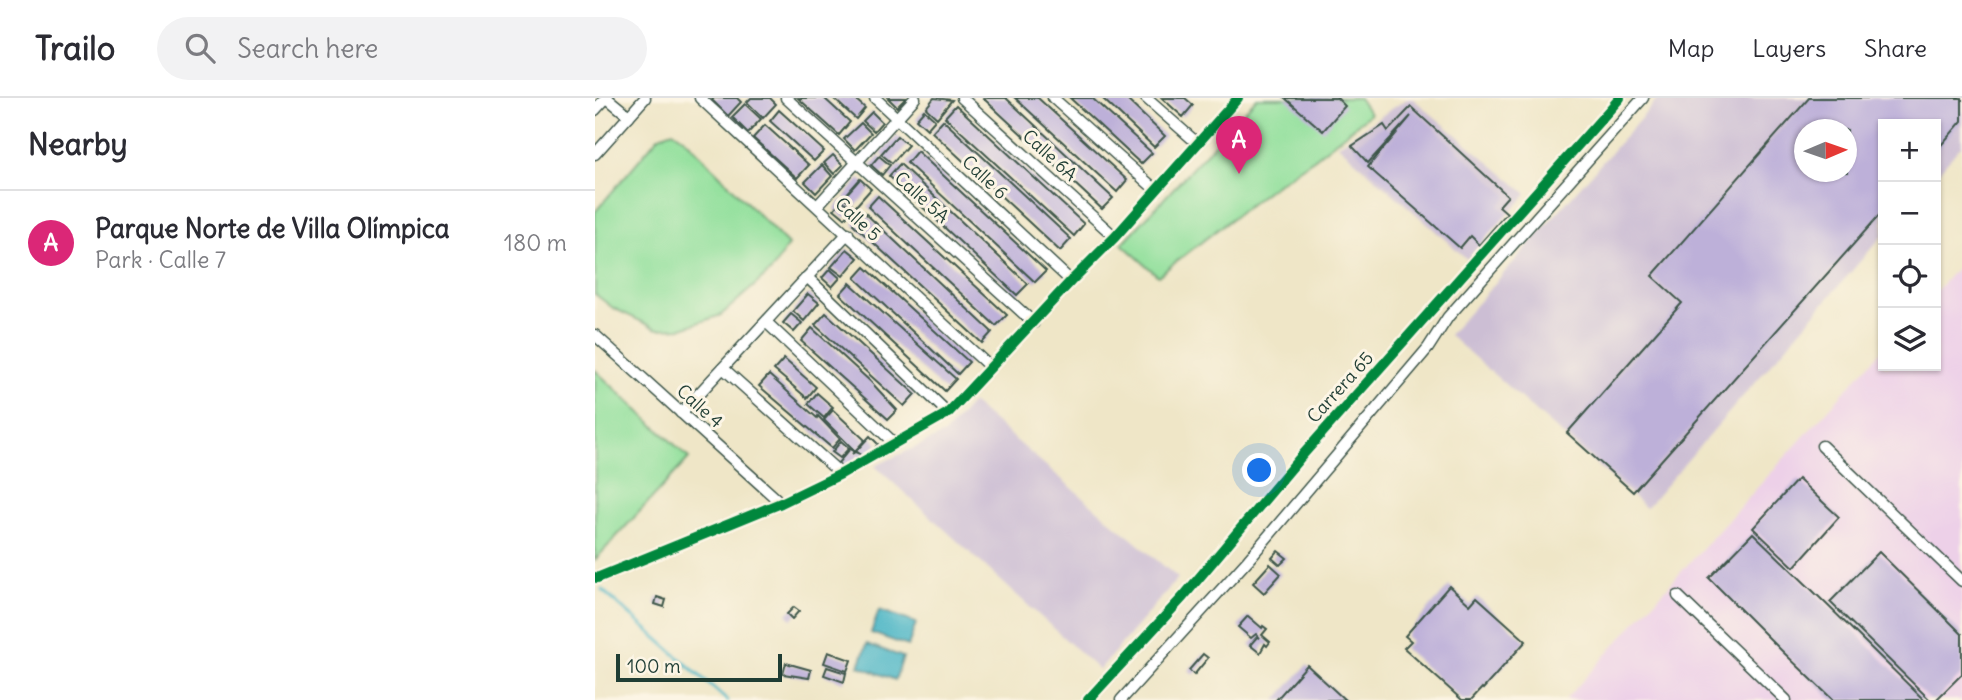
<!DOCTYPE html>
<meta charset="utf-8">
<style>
body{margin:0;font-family:Delius,sans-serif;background:#f2f2f3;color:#2b2b33}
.controls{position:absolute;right:21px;top:21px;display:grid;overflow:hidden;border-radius:0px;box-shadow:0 2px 5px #0004}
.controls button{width:63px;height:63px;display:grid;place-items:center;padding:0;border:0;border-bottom:2px solid #e1e1e2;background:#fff;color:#2b2b33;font:35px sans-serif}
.compass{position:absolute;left:1199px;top:21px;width:63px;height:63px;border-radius:50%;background:#fff;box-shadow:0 2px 5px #0004;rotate:88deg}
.scale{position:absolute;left:21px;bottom:18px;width:166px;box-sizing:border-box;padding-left:7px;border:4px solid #1f3d34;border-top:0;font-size:19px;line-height:24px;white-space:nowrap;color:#1f3d34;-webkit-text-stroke:5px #fcf5e5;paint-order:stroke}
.you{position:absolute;left:665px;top:373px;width:24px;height:24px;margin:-18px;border:5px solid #fff;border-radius:50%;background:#1a73e8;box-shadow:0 0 0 10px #1a73e833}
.badge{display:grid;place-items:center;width:46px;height:46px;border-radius:50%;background:#db2777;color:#fff;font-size:23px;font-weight:700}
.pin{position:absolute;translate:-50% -58px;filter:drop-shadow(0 2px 4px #0008)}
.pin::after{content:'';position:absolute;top:37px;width:24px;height:21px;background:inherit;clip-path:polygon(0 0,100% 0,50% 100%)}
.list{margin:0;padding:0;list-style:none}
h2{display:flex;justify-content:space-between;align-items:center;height:91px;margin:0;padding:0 28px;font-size:30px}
h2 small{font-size:23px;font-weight:400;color:#7c7c81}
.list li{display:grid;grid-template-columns:46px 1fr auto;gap:21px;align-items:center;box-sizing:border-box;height:105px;padding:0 28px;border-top:2px solid #e1e1e2}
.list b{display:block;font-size:26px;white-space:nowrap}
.list p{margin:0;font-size:23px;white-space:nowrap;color:#7c7c81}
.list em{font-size:23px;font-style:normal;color:#7c7c81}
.icon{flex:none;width:38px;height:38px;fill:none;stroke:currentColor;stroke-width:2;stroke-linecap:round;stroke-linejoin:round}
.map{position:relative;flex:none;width:1367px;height:602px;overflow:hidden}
header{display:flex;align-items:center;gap:42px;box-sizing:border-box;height:98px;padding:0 35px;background:#fff;border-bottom:2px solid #e1e1e2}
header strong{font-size:33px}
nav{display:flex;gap:38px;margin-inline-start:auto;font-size:24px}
.search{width:490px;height:63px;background:#f2f2f3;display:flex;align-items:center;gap:18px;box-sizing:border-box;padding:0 24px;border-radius:38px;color:#7c7c81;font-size:26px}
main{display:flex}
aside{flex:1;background:#fff}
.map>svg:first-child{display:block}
.built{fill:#edd0e8}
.industrial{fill:#ccbed4;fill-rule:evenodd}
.green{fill:#93e09d;stroke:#598e68;stroke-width:2}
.water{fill:#49b5c6;stroke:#34797d;stroke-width:2}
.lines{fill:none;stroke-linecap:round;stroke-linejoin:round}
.stream{stroke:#49b5c6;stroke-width:3.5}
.building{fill:#bdb0d9;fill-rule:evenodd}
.minor-casing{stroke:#3e564a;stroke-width:13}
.minor{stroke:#fff;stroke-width:10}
.cycleway-casing{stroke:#fcf5e5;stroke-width:15}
.cycleway{stroke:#00873e;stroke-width:10}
.labels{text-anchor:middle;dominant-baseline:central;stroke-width:6;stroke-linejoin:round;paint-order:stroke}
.street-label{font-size:18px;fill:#1f3d34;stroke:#fcf5e5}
</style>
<header>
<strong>Trailo</strong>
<div class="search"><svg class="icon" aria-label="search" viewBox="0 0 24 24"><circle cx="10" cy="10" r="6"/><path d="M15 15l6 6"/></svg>Search here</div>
<nav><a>Map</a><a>Layers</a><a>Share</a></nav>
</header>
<main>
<aside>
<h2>Nearby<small></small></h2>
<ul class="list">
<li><span class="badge">A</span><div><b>Parque Norte de Villa Olímpica</b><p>Park · Calle 7</p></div><em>180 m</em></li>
</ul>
</aside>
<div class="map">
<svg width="1367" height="602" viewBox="0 0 1367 602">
<rect width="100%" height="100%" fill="#fcf5e5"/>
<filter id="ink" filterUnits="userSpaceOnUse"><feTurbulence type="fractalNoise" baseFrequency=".0143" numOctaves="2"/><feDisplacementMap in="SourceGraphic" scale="14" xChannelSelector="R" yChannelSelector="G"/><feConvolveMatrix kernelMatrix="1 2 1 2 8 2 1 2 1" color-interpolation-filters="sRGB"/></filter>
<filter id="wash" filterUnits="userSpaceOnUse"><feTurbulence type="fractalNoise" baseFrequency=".00686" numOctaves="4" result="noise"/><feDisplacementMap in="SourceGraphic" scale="28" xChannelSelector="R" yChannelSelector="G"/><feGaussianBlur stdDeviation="1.57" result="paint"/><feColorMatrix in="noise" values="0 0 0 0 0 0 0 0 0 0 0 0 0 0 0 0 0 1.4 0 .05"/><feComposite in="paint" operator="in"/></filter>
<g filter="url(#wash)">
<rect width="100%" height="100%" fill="#efe6c7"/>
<path class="built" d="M1367 164V602H970L1288 251V268H1341V193Z"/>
<g class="industrial">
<path d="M813 0H817L932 96 872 161 743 47Z"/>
<path d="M1064 0H1367V47L1341 77V26H1288V137L1051 410 854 237ZM1210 32H1252V74H1210Z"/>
<path d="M377 305 583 480 504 572 280 368 349 336Z"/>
</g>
<g class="green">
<path d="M662 0H764L775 16 720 60 673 92 563 178 527 146Z"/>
<path d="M78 33 91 42 193 147 177 172 126 217 87 230 62 231 18 210 0 196V114L64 38Z"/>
<path d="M0 272 94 360 0 462Z"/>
</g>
<g class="water">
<path d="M284 512 321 525 313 548 276 535Z"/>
<path d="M272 546 308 559 300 582 264 568Z"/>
</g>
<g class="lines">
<path class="stream" d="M7 492 132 602"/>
</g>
<g id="blocks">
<g class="building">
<path d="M119 0H142L146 4 133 18 117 2Z"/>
<path d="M156 0H175L181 6 168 20 152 4Z"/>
<path d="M203 0H229L255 24 244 37Z"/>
<path d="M238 0H259L270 10 261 21Z"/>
<path d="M293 0H311L302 9Z"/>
<path d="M339 0 357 2 342 20 331 10Z"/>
<path d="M388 0H411L518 100 507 111Z"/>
<path d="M420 0H443L532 82 522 94Z"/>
<path d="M475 0H497L557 55 546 66Z"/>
<path d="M507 0H530L570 38 559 49Z"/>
<path d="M567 0H590L598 7 588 19Z"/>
<path d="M690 0H742L750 8 728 33Z"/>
<path d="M1214 0H1367V23L1341 53V26H1288V113L1038 394 972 335 1087 205 1057 178ZM1210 32H1252V74H1210Z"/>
<path d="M150 6 166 21 153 35 137 19Z"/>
<path d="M361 7 489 126 479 138 350 19Z"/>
<path d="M816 9 913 98 904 108 912 115 884 147 875 138 865 150 773 69 816 18 773 65 757 48 789 27 793 33Z"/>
<path d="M184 12 229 53 219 63 175 23Z"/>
<path d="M329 12 340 22 332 31 321 21Z"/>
<path d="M277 14 287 24 279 33 268 23Z"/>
<path d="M348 22 476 141 465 153 337 34Z"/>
<path d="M266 25 276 35 260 52 249 41Z"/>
<path d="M170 27 214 67 202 80 158 40Z"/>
<path d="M302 38 313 47 297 65 286 56Z"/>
<path d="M322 53 451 173 440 184 312 65Z"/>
<path d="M238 57 248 67 239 76 229 65Z"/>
<path d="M284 58 295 67 287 77 276 67Z"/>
<path d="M305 66 433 186 422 197 294 78Z"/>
<path d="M227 67 237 78 221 95 210 84Z"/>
<path d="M265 81 276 91 260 109 249 99Z"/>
<path d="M283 98 412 217 401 228 273 109Z"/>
<path d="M247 102 258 111 250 120 239 111Z"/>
<path d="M269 114 397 234 387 245 258 126Z"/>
<path d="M252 151 263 160 248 178 236 169Z"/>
<path d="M270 169 374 264 363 276 260 180Z"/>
<path d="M235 171 245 180 237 189 227 180Z"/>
<path d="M255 185 361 281 350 293 245 196Z"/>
<path d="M213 196 224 205 209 223 198 213Z"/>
<path d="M231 215 320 296 309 308 220 227Z"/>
<path d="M196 216 207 225 199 234 188 225Z"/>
<path d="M217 230 276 284 302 312 293 321 206 243Z"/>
<path d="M189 261 221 289 212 300 179 272Z"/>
<path d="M174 277 222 320 223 318 245 341 237 350 164 288Z"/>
<path d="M222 295 238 309 229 320 213 306Z"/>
<path d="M238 312 270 342 260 353 229 322Z"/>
<path d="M275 338 283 346 273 357 248 372 242 366 255 351 260 353 257 356 260 354 265 356 261 353Z"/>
<path d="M246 343 254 350 245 360 237 354Z"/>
<path d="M1203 381 1244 419 1199 469 1158 430Z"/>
<path d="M1158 435 1216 491 1329 602H1238L1186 552 1114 480Z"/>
<path d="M683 453 692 460 685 467 677 460Z"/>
<path d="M1284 454 1367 536V576L1341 602H1335L1235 504Z"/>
<path d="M675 466 686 476 669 495 658 485Z"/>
<path d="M854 488 875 507 882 499 931 543 888 591 887 590 876 602H867L809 550 816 543 810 538Z"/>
<path d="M62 499 71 502 69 509 60 506Z"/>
<path d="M199 509 204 513 197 521 192 516Z"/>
<path d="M653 518 667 530 668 528 672 531 667 537 675 544 672 548 670 546 665 555 655 547 662 539 665 540 661 536 656 540 643 529Z"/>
<path d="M233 554 256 562 252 573 229 565Z"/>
<path d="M608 556 613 560 599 577 594 572Z"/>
<path d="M191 565 216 572 214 580 188 576Z"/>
<path d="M712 567 750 602H681Z"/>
<path d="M232 569 251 575 249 584 229 577Z"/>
</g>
</g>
</g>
<g filter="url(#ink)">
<use href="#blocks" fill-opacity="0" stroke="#3e564a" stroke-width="2"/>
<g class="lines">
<defs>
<g id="minor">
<path d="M12 0 34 18"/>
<path d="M105 0 395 269"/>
<path d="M191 0 439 225"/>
<path d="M280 0 476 183"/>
<path d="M367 0 520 139"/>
<path d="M458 0 562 93"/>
<path d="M551 0 602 45"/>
<path d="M0 12 11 0"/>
<path d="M0 56 50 0"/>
<path d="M223 107 320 0"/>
<path d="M212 179 353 315"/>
<path d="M171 224 300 346"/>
<path d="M0 237 186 405"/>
<path d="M128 270 246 376"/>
<path d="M86 315 253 135"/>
<path d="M1227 348 1367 483"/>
<path d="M0 479 2 480 186 405 246 376 353 315 476 183 520 139 643 0"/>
<path d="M1083 498 1191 602"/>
<path d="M493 602 588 499 704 361 1025 0"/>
<path d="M526 602 653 462 833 250 853 219 1048 0"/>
</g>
</defs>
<use href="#minor" class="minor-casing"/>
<use href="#minor" class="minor"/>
<defs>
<g id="cycleway">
<path d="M0 479 2 480 186 405 246 376 353 315 476 183 520 139 643 0"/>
<path d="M493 602 588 499 704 361 1025 0"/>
</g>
</defs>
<use href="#cycleway" class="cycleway-casing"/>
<use href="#cycleway" class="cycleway"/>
</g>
</g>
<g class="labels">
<g class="street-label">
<text transform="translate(455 57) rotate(42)">Calle 6A</text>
<text transform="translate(390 79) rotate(43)">Calle 6</text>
<text transform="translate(327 99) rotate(42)">Calle 5A</text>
<text transform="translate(263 121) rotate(43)">Calle 5</text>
<text transform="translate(745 289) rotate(-48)">Carrera 65</text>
<text transform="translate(105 308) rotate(42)">Calle 4</text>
</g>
</g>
</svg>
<div class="controls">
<button>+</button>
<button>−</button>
<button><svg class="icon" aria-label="locate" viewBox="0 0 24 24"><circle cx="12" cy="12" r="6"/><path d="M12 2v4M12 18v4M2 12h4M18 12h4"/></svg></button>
<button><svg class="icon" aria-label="layers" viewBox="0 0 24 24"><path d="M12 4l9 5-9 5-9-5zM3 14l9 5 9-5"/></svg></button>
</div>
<svg class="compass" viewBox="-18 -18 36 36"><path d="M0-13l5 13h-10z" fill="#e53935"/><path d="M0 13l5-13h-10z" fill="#7c7c81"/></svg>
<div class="scale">100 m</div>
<div class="you"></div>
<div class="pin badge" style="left:644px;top:76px">A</div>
</div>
</main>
